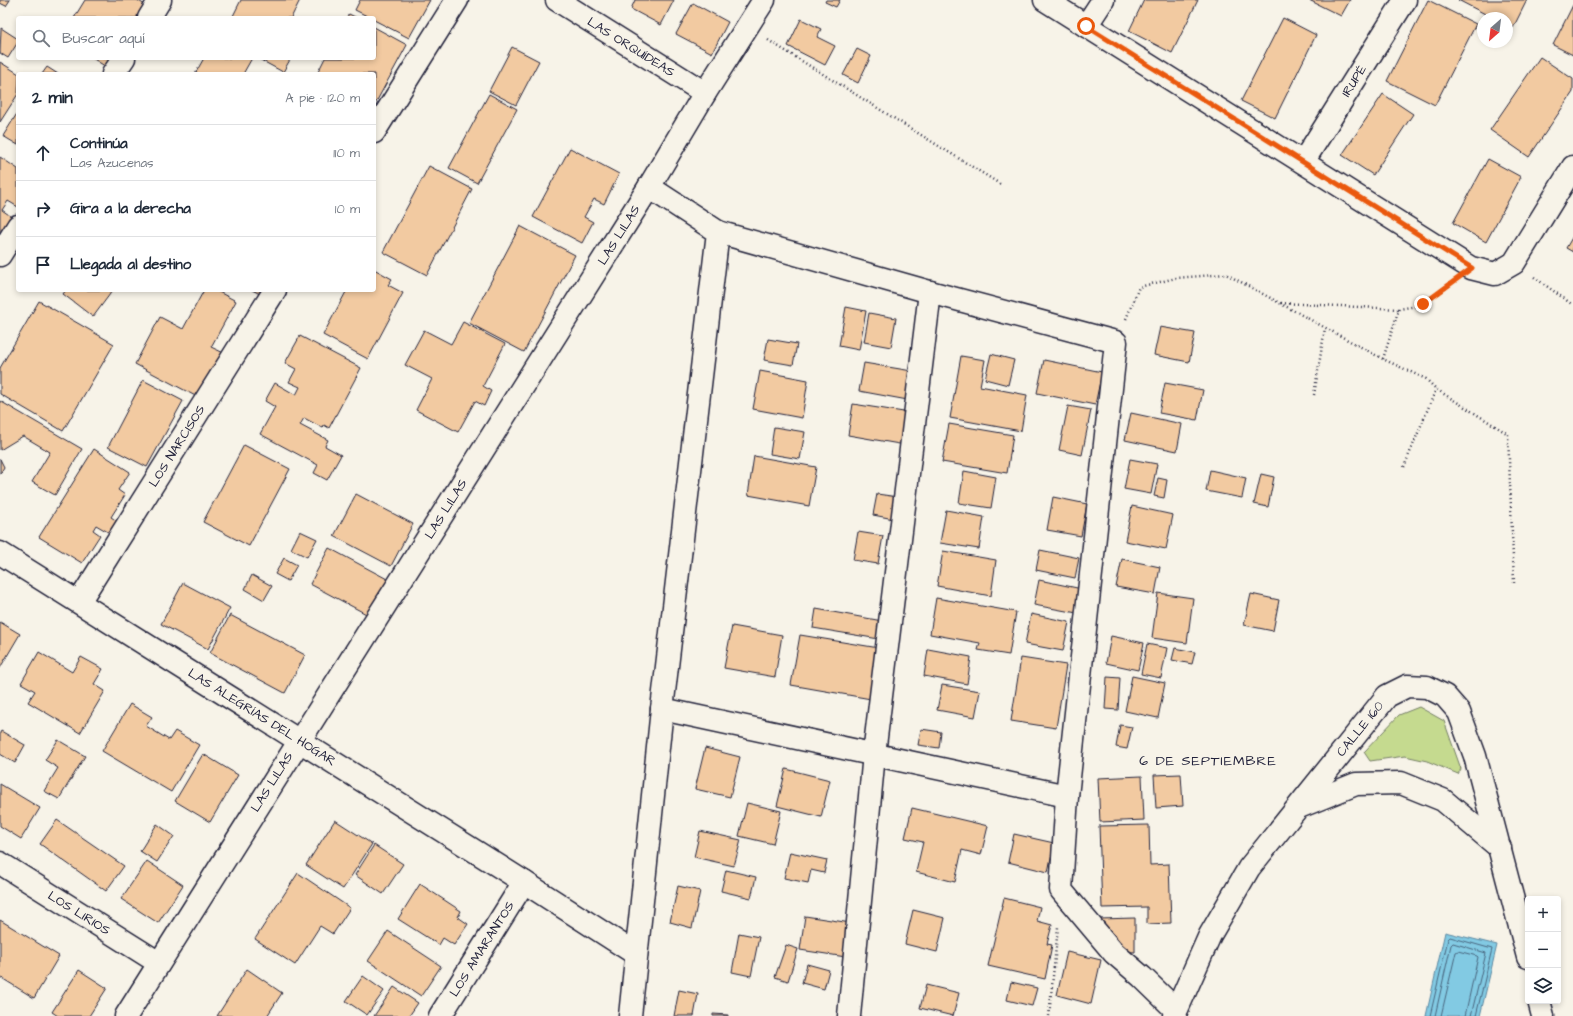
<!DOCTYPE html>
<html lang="es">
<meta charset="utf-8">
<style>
body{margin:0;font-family:"Architects Daughter",sans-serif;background:#f2f2f3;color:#1f2937}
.controls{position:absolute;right:12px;bottom:12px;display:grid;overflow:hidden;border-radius:4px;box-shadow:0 2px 6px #0003}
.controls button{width:36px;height:36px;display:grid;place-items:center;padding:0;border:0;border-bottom:1px solid #e0e1e3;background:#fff;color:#1f2937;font:20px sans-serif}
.compass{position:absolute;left:1477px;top:12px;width:36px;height:36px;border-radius:50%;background:#fff;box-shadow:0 2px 6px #0003;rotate:208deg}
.stop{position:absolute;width:12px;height:12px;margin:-9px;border:3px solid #ea580c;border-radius:50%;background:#fff}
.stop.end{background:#ea580c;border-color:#fff;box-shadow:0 1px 4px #0008}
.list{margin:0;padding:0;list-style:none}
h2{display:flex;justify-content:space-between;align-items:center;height:52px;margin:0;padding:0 16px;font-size:17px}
h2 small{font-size:13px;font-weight:400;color:#747a83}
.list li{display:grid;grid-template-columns:26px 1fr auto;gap:12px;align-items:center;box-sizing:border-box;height:56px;padding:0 16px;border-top:1px solid #e0e1e3}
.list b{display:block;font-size:15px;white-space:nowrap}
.list p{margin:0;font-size:13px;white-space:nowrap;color:#747a83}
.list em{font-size:13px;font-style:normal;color:#747a83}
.icon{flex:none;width:22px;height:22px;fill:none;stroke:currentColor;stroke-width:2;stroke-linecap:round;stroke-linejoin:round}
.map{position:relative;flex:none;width:1573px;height:1016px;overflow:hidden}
.search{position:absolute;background:#fff;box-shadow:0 2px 6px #0003;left:16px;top:16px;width:360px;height:44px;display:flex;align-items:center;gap:10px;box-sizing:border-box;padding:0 14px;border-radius:4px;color:#747a83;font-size:15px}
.panel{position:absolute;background:#fff;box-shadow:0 2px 6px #0003;left:16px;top:72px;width:360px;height:220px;border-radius:4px}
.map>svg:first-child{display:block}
.green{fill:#c5da8f;stroke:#747e65}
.water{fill:#82cae3;stroke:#5c87a0}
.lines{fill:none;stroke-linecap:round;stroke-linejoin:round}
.shore{stroke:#48657e;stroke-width:1}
.building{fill:#f2caa1;stroke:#22223b}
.street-casing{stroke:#22223b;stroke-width:25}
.secondary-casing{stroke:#22223b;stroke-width:25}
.path{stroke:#22223b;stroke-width:2.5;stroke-dasharray:1 3;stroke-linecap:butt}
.street{stroke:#f7f3e8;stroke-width:22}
.secondary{stroke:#f7f3e8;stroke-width:22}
.route{stroke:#ea580c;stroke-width:5}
.labels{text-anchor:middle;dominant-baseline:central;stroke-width:4;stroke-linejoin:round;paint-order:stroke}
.street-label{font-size:13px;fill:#22223b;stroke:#f7f3e8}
.neighbourhood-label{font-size:14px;letter-spacing:1px;fill:#22223b;stroke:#f7f3e8}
</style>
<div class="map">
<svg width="1573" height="1016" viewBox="0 0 1573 1016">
<rect width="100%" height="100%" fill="#f7f3e8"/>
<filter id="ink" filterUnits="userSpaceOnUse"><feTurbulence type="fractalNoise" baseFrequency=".025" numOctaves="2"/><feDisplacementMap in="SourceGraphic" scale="8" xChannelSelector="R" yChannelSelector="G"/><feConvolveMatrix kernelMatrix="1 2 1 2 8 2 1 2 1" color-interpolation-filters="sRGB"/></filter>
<g filter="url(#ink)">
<path class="green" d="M1419 707 1444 721 1461 769 1458 774 1427 761 1405 756 1370 761 1364 752 1399 715Z"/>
<path class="water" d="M1445 932 1497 945 1480 1016H1426Z"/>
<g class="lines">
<g class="shore">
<path d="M1430 1016 1448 939 1450 937 1492 949 1476 1016"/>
<path d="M1435 1016 1451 945 1453 943 1486 953 1471 1016"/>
<path d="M1441 1016 1456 952 1458 951 1477 956 1478 957 1465 1016"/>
</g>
</g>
<g class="building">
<path d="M0 0H10L6 6 0 3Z"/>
<path d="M85 0H137L147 6 140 18H74Z"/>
<path d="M241 0H300L291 18H232Z"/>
<path d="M360 0H430L409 38 374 20V18H371L355 10Z"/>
<path d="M635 0H674L661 25 631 9Z"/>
<path d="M826 0H840L836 7 825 2Z"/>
<path d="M1144 0H1198L1172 53 1129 31Z"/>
<path d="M1309 0H1350L1341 16Z"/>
<path d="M1428 0 1476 24 1435 105 1387 81Z"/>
<path d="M1458 0H1527L1513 28 1507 25V18H1493Z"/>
<path d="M693 3 728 22 712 53 676 34Z"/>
<path d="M1573 5V55L1553 45Z"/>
<path d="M349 14 357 18H346Z"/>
<path d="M1283 18 1316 35 1275 118 1241 101Z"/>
<path d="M801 19 821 29 817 37 835 46 825 65 788 46Z"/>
<path d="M374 27 407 45 374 106V74H317L325 58H374Z"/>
<path d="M1 28 18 39V42L8 58 0 53Z"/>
<path d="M512 47 539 61 516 105 489 91Z"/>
<path d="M857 49 871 56 858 83 843 75Z"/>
<path d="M1540 57 1573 79V92L1529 157 1490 130Z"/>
<path d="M92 58H115L108 68Z"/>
<path d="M204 58H252L243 74H195Z"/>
<path d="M257 58H291L283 72Z"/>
<path d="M0 62 19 74 18 94 0 122Z"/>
<path d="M47 67 58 74H42Z"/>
<path d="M489 94 517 109 477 183 449 168Z"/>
<path d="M1383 94 1413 114 1373 175 1342 155Z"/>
<path d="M18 112V145L3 136Z"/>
<path d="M570 148 619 174 604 204 594 199 584 217 593 222 582 243 533 217Z"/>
<path d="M0 157 18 169V207L8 201 2 210 12 217 0 237Z"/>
<path d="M1488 159 1521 177 1486 242 1453 223Z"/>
<path d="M429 166 472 189 427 275 383 252Z"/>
<path d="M520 226 575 255 524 352 469 323Z"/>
<path d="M1573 236V252L1566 248Z"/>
<path d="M374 269 392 279 388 285 403 293 368 359 323 335 347 290H374Z"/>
<path d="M66 290H113L93 317 63 294Z"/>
<path d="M204 290H215L236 301 211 347 228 355 203 400 135 364 160 317 183 329Z"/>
<path d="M252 290H265L262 295Z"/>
<path d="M39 301 114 344 63 431 0 394V368Z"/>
<path d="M846 307 866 311 859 350 839 346Z"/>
<path d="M869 313 896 318 891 347 864 342Z"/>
<path d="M463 322 505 344 483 386 491 391 484 406 475 401 458 432 416 410 432 379 405 365 424 330 451 344Z"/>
<path d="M1160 327 1195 333 1189 362 1154 355Z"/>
<path d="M300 336 361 368 329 428 324 425 323 428 304 418 300 425 328 440 325 446 341 455 327 480 314 473 318 465 260 434 275 407 265 401 275 383 296 395 300 387 289 382 296 369 285 363Z"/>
<path d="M768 339 797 344 793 365 764 360Z"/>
<path d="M991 354 1014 360 1008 385 985 379Z"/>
<path d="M961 356 985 360 980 386 1027 395 1021 431 950 418Z"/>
<path d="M1044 360 1102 372 1095 405 1037 393Z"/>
<path d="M864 363 918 372 913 401 859 391Z"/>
<path d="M760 371 808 380 802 418 753 409Z"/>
<path d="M143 380 183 401 147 467 108 447Z"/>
<path d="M1165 383 1203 390 1197 420 1159 413Z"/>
<path d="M0 401 82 449 55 495 32 482 50 452 23 436 0 450Z"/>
<path d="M853 404 910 413 905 445 848 435Z"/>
<path d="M1068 406 1091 410 1082 455 1059 450Z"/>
<path d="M1131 413 1182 424 1177 451 1125 440Z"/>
<path d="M949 424 1013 435 1007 473 942 462Z"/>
<path d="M774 427 805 432 800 459 770 454Z"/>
<path d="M244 445 290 469 249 546 203 522Z"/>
<path d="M94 449 130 472 118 490 125 495 111 517 120 523 113 535 96 525 93 530 100 535 82 563 39 537Z"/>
<path d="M754 456 816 467 809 506 748 495Z"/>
<path d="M0 459 4 467 0 474Z"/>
<path d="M1130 459 1157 464 1151 494 1124 489Z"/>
<path d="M1210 470 1246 478 1242 498 1206 491Z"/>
<path d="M964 471 996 477 991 508 959 503Z"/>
<path d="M1261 474 1274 477 1268 507 1254 504Z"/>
<path d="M1158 478 1167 480 1164 498 1154 496Z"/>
<path d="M356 494 413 524 391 566 334 536Z"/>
<path d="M877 494 898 497 894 519 873 515Z"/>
<path d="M1053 497 1087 504 1081 536 1047 530Z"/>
<path d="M1132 506 1173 515 1166 549 1125 541Z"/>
<path d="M946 510 984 517 979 549 940 543Z"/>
<path d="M300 531 317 539 307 557 291 549Z"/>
<path d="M858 532 883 536 878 564 853 560Z"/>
<path d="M329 548 389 580 370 616 310 584Z"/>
<path d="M1040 550 1079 558 1075 578 1036 570Z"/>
<path d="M943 551 996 560 991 596 937 586Z"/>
<path d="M284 558 297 565 288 581 275 574Z"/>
<path d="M1122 559 1160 567 1155 594 1116 587Z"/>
<path d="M252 575 272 586 264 600 245 589Z"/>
<path d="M1039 580 1082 589 1077 613 1034 605Z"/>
<path d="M183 583 230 608 208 649 161 624Z"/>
<path d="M1158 593 1193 598 1187 643 1152 638Z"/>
<path d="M1251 594 1279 600 1273 631 1244 625Z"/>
<path d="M936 598 1016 612 1009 655 978 650 980 643 930 634Z"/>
<path d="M816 609 888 622 885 640 813 628Z"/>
<path d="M1031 614 1069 622 1063 651 1025 644Z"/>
<path d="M230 615 305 655 285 693 210 653Z"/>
<path d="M0 622 20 634 0 668Z"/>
<path d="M732 626 782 635 775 677 724 668Z"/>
<path d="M800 635 879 648 871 699 791 685Z"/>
<path d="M1111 636 1144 643 1138 670 1106 663Z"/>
<path d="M1147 644 1167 648 1161 678 1141 674Z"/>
<path d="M1175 648 1195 652 1192 664 1172 660Z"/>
<path d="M928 649 971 657 967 684 924 676Z"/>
<path d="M39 652 72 672 81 657 103 669 94 684 105 691 80 733 28 702 35 691 21 683Z"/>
<path d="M1021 658 1066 665 1056 728 1011 721Z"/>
<path d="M1132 676 1165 683 1158 718 1125 711Z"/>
<path d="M1107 677 1120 678 1118 710 1105 709Z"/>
<path d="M942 685 980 691 975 717 937 710Z"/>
<path d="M130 704 152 717 146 726 169 740 175 731 199 745 171 792 102 751Z"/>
<path d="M1120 725 1132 727 1127 749 1116 747Z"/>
<path d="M921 729 941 732 939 748 918 745Z"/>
<path d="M1 731 25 745 15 763 0 754V733Z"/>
<path d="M58 740 85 756 59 799 44 791 58 768 45 760Z"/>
<path d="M705 748 740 757 730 797 695 789Z"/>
<path d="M203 754 238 775 210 822 175 801Z"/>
<path d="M786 769 830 780 821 817 777 806Z"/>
<path d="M1181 774 1183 806 1156 808 1154 775Z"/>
<path d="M1142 776 1144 820 1100 822 1098 778Z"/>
<path d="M0 784 40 808 21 839 0 826Z"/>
<path d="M747 803 781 811 773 844 739 836Z"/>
<path d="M912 808 988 826 981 855 962 850 955 882 916 872 923 842 905 838Z"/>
<path d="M57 820 124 866 106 891 40 844Z"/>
<path d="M335 820 372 844 343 889 306 865Z"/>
<path d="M157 824 174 836 157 862 140 851Z"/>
<path d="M1149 825 1150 865 1169 864 1171 923 1147 924V907L1102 908 1099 826Z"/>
<path d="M700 831 741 840 734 866 694 857Z"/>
<path d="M1014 834 1054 843 1048 872 1008 862Z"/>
<path d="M374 845 403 864 383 894 355 875Z"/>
<path d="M790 852 827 860 824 873 811 870 808 883 784 878Z"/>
<path d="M147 861 183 885 158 923 121 899Z"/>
<path d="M726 870 756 877 751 898 721 891Z"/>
<path d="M298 873 350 908 333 934 320 926 295 965 255 939Z"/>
<path d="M420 884 461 911 458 917 468 924 454 945 443 938 439 945 398 919Z"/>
<path d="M678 886 700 891 692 928 670 922Z"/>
<path d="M1004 898 1040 907 1037 921 1052 925 1047 944 1052 945 1045 979 988 966Z"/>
<path d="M913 910 945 918 937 952 905 944Z"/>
<path d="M805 916 851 923 846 957 800 950Z"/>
<path d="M1135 918V952L1118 951 1100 919Z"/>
<path d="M0 920 59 956 34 998 0 977Z"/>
<path d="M388 931 441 966 421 996 368 961Z"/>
<path d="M739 933 759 937 751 976 732 972Z"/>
<path d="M786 945 798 949 788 981 775 977Z"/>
<path d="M1067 952 1101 960 1091 1004 1057 995Z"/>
<path d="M807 964 829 970 824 989 802 983Z"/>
<path d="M247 969 282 993 267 1016H217Z"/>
<path d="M79 970 107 988 89 1016H58L52 1012Z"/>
<path d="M363 976 384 991 367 1015 346 1001Z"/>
<path d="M1011 982 1037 988 1032 1006 1007 1000Z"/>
<path d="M926 985 959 993 953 1016 920 1008Z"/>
<path d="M394 987 418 1003 409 1016H374Z"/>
<path d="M679 990 698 994 694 1016H674Z"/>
<path d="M713 1014 728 1015V1016H713Z"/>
</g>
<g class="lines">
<defs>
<g id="street">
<path d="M557 0 705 93"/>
<path d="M1045 0 1471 268 1495 274 1514 263 1573 167"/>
<path d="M149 18 160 0"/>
<path d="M1086 26 1103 0"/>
<path d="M113 74 124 58"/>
<path d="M374 132 457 0"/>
<path d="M1303 162 1405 0"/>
<path d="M718 232 930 292 1116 342 1067 796 1061 890 1114 953 1142 977 1176 1010"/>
<path d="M0 255 18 226"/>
<path d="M0 553 524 882 636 954"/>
<path d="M79 602 275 290"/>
<path d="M662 709 1067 796"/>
<path d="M0 863 159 963"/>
<path d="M126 1016 649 187 705 93 764 0"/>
<path d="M440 1016 524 882"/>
<path d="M630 1016 662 709 718 232 649 187"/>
<path d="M849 1016 874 754 930 292"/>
</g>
<g id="secondary">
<path d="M1299 807 1356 784 1401 783 1443 800 1500 848"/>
<path d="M1539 1001 1543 1016"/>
<path d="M1174 1016 1210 935 1249 868 1387 696 1407 686 1427 687 1445 696 1459 712 1475 756 1528 957"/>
</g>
</defs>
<use href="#street" class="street-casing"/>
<use href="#secondary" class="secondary-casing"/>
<g class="path">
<path d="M768 40 1000 184"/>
<path d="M1534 277 1573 305"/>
<path d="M1281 303 1399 309"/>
<path d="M1126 319 1139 287 1176 278 1226 274 1383 359 1426 379 1436 389 1508 434 1514 583"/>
<path d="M1383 359 1399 309 1423 305 1449 285"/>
<path d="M1314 395 1325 328"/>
<path d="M1404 467 1436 389"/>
<path d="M1049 1016 1058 927"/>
</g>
<use href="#street" class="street"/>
<use href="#secondary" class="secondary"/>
</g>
</g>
<g class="lines" filter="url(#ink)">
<path class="route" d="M1086 26 1472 268 1423 304"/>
</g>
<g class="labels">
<g class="street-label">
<text transform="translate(631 47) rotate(32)">LAS ORQUÍDEAS</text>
<text transform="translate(1354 81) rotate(-58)">IRUPÉ</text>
<text transform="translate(619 235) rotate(-58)">LAS LILAS</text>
<text transform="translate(177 446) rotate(-58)">LOS NARCISOS</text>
<text transform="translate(446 509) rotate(-58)">LAS LILAS</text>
<text transform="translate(262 717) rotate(32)">LAS ALEGRÍAS DEL HOGAR</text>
<text transform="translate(1360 729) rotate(-51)">CALLE 160</text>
<text transform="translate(272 782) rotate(-58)">LAS LILAS</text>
<text transform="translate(79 913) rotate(32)">LOS LIRIOS</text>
<text transform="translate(482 949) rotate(-58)">LOS AMARANTOS</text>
</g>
<g class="neighbourhood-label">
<text x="1208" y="761">6 DE SEPTIEMBRE</text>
</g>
</g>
</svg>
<div class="controls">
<button>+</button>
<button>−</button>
<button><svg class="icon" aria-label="layers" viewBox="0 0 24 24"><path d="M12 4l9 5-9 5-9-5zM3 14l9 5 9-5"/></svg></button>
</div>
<svg class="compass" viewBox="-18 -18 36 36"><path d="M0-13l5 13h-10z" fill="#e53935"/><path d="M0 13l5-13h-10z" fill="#747a83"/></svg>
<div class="stop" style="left:1086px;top:26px"></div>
<div class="stop end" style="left:1423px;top:304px"></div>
<div class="search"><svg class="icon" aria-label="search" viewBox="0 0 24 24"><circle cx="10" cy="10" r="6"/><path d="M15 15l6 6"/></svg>Buscar aquí</div>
<section class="panel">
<h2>2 min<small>A pie · 120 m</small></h2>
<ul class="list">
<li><svg class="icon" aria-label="ahead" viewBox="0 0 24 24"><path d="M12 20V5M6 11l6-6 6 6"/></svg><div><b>Continúa</b><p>Las Azucenas</p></div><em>110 m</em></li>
<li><svg class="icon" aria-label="right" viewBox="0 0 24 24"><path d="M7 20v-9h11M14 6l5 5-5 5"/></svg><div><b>Gira a la derecha</b></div><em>10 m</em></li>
<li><svg class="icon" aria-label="arrive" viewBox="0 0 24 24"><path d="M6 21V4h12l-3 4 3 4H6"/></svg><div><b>Llegada al destino</b></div></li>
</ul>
</section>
</div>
